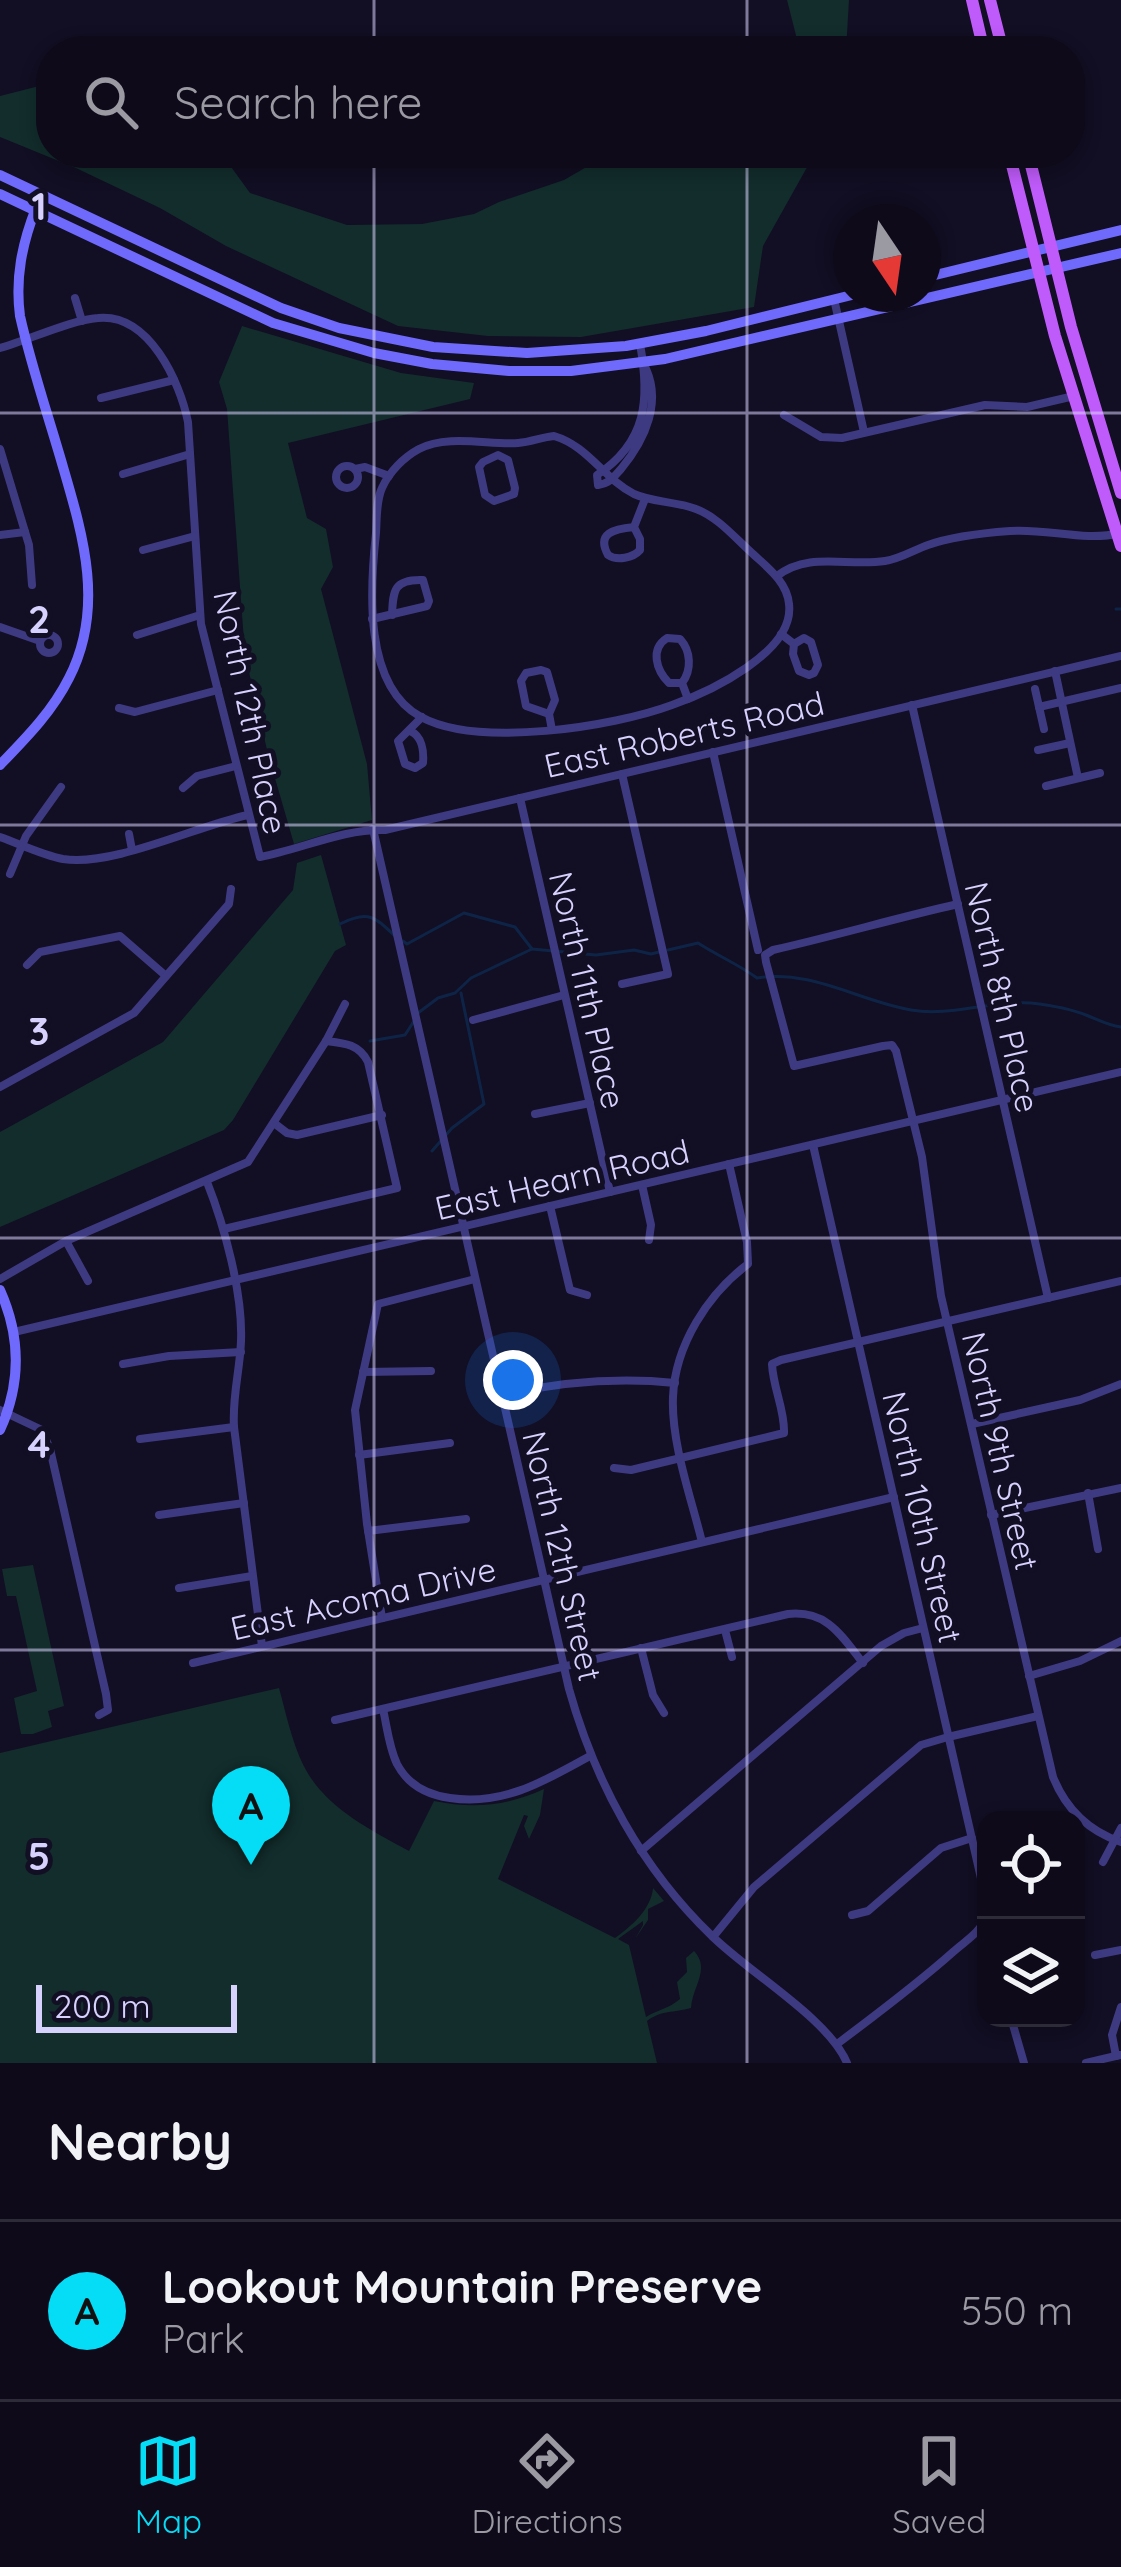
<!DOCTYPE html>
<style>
body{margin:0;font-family:Quicksand,sans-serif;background:#171323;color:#f1f3f6}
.controls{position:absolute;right:36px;bottom:36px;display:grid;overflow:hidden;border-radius:24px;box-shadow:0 6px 18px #0003}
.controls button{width:108px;height:108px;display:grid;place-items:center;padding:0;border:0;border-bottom:3px solid #2e2b39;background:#0e0a1a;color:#f1f3f6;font:60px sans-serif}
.compass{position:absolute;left:833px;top:204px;width:108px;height:108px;border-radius:50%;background:#0e0a1a;box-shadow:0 6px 18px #0003;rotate:167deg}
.scale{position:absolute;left:36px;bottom:30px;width:201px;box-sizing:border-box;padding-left:12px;border:6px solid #d7d1fe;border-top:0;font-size:33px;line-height:42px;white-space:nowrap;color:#d7d1fe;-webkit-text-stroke:9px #120e23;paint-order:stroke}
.you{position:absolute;left:513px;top:1380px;width:42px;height:42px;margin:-30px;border:9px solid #fff;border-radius:50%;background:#1a73e8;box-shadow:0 0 0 18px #1a73e833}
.badge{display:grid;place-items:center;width:78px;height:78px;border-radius:50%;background:#05dcf6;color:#111;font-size:39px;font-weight:700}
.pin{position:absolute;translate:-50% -99px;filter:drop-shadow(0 3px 6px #0008)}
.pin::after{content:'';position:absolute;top:63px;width:42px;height:36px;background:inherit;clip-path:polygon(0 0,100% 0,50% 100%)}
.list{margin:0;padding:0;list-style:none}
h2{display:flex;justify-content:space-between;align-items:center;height:156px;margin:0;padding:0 48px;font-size:51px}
h2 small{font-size:39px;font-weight:400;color:#9b9aa2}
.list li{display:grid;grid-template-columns:78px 1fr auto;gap:36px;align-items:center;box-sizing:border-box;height:180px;padding:0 48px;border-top:3px solid #2e2b39}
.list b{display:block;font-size:45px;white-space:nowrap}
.list p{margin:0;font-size:39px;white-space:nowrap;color:#9b9aa2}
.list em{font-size:39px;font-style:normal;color:#9b9aa2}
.icon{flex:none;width:66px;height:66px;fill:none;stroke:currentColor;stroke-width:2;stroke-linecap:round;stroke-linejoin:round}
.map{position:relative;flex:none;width:1121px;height:2063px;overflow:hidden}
.search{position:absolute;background:#0e0a1a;box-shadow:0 6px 18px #0003;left:36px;right:36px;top:36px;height:132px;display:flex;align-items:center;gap:30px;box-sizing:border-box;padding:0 42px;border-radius:48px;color:#9b9aa2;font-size:45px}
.sheet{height:336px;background:#0e0a1a}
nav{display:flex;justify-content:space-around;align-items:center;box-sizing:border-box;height:168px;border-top:3px solid #2e2b39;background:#0e0a1a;font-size:33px;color:#9b9aa2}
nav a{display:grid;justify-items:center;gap:6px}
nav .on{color:#05dcf6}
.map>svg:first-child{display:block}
.green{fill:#122d2c}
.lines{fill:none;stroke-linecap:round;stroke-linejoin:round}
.stream{stroke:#0e2447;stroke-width:3}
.street{stroke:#3e3a81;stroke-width:8}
.secondary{stroke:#6f6afc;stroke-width:10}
.primary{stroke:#c05bfb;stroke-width:12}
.grid{fill:none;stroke:#d7d1fe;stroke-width:3;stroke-opacity:0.55}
.labels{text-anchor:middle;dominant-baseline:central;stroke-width:10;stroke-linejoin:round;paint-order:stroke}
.street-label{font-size:33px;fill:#d7d1fe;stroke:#120e23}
.grid-label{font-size:39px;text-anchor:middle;font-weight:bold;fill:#d7d1fe;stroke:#120e23;stroke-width:10;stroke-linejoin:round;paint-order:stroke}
</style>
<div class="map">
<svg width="1121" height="2063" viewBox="0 0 1121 2063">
<rect width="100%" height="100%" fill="#120e23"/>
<g class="green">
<path d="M787 0H849L846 51H800Z"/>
<path d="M51 83V153H221L250 193 347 225 422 224 474 214 499 202 564 180 609 154 815 153 763 246 754 307 581 337 488 336 398 326 226 246 160 208 76 168 0 137V96Z"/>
<path d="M242 326 401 373 474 383 470 399 288 443 307 518 326 529 333 567 321 589 367 764 372 820 294 844 268 754 245 655 227 409 219 382Z"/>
<path d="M321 855 346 945 335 951 233 1120 224 1130 0 1227V1132L163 1042 293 890 297 863Z"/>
<path d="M33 1565 64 1706 48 1711 52 1727 33 1734H21L14 1698 37 1691 16 1596H7L2 1569Z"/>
<path d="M279 1688C288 1720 295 1759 316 1785 340 1815 376 1833 409 1851L434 1801C473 1809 507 1806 544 1789L540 1815 529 1839 524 1826 528 1816 524 1815 498 1879 615 1938C632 1926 651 1909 653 1888L664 1901 648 1909V1920L635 1939 643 1925V1921L618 1939 629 1945 646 2017C659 2009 668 2009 680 1999L677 1982 687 1972 686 1958 694 1951C711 1969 692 1987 691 2008 674 2013 661 2010 647 2021L657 2063H0V1753Z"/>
</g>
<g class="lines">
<g class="stream">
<path d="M1116 609H1121"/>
<path d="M340 924C368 910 374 916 395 936"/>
<path d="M403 941 407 944 464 913 515 927 532 949 596 955 634 950 651 954 659 952"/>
<path d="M668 950 698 943C718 956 738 964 757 978 811 969 859 1001 911 1010 950 1017 991 1000 1031 1003 1048 1005 1071 1009 1086 1015 1099 1020 1107 1025 1121 1027"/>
<path d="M418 1013 438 998 455 993 471 978 532 949"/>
<path d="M370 1041 405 1035 414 1021"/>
<path d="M432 1151 452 1128 484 1104 461 993"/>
</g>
<g class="street">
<path d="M75 298 82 321"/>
<path d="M834 299 864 432"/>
<path d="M640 344C650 399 647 442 597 475L598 485C610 483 613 478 621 469 645 440 664 400 643 363"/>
<path d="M0 348C29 340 71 320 98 318 149 313 180 382 188 422L201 624 260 857C303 849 341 829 385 830L1121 656"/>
<path d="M101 398 174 380"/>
<path d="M784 415 821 437 842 438 985 405 1027 407 1074 396"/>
<path d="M554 436C588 446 603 478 634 494 654 503 676 501 696 509 718 517 736 539 753 554 768 568 787 582 789 604 795 652 709 692 672 705 613 727 478 748 421 717 363 686 370 588 376 533 377 518 376 501 382 488 389 472 404 457 419 449 447 434 489 445 518 443 531 442 542 437 554 436Z"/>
<path d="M0 449 29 545 32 585"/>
<path d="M498 455 508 460 515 488 514 494 494 501 485 495 479 467 483 462Z"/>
<circle cx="347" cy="477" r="11"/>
<path d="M355 469 365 467 389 476"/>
<path d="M123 474 190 454"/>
<path d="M634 527C614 529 596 533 608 555 617 561 633 558 640 550V539L634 527 645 499"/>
<path d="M0 535 25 532"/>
<path d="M143 550 195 536"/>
<path d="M777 576C809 551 848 567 885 561 900 559 914 550 928 545 953 536 983 533 1010 531 1047 528 1084 542 1120 533"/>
<path d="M372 619 427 606 429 601 423 580C394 579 393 590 392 615"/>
<path d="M0 627 40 641"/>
<path d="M781 634 794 644 804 638 811 642 818 665 814 673 809 675 799 671 793 654 794 644"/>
<path d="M137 635 200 615"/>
<circle cx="49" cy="644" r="9"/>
<path d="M1055 671 1078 778"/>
<path d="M682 683H669C656 670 650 649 667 638L680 639C691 651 692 670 682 683L688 699"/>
<path d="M1035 689 1044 729"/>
<path d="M912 705 1048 1298"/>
<path d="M1039 707 1121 688"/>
<path d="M119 708 135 712 218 690"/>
<path d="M549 714 526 706 521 681 526 673 541 670 547 672 555 700 549 714 552 730"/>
<path d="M410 731C422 736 424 751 423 763L415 768 405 764 398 741 422 717"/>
<path d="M1038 750 1070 743"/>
<path d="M713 752 758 950"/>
<path d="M1046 786 1100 773"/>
<path d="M183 788 197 776 236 766"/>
<path d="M520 798 610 1192"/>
<path d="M373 829 569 1689C595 1782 642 1869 712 1936 748 1972 829 2019 847 2063"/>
<path d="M129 834 132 850"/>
<path d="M0 837C20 844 42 855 63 859 113 867 196 826 248 815"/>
<path d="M10 874 26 836 61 787"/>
<path d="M958 904C896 918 835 936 773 950L765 955 766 962 794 1066 883 1046 892 1045 896 1051 922 1157 941 1296 1053 1777C1066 1809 1088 1831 1121 1842"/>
<path d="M27 965 40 952 120 936 166 976"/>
<path d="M622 984 668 974 622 774"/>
<path d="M473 1020 564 995"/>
<path d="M0 1087 134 1013 229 904 231 889"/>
<path d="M535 1114 590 1103"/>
<path d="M274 1123 287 1133 297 1135 382 1115"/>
<path d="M813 1145 986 1900"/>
<path d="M207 1182C224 1225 243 1293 241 1341 240 1370 232 1397 234 1427L262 1646"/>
<path d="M642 1185 651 1225 649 1240"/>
<path d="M550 1206 570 1290 587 1295"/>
<path d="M224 1229 397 1188 368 1062C359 1044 344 1043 326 1041"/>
<path d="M66 1241 88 1281"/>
<path d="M0 1279 66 1241 248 1162 326 1041 345 1004"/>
<path d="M14 1332 1121 1072"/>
<path d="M123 1364 169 1356 241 1352"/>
<path d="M363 1372 431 1371"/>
<path d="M502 1395C560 1382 615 1377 675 1383"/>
<path d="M0 1410 42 1430 50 1449 106 1694 108 1710 99 1715"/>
<path d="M972 1424 1080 1400 1121 1384"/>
<path d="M140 1439 234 1427"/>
<path d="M359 1455 450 1443"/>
<path d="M614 1468 631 1470 784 1433C785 1410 773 1388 772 1364L781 1360 1121 1281"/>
<path d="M1088 1493 1098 1549"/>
<path d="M159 1515 244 1503"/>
<path d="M991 1515 1121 1488"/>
<path d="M368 1531 466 1519"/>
<path d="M702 1542C691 1497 671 1443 673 1397 675 1345 708 1294 748 1264L747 1242 729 1164"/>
<path d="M179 1588 252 1576"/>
<path d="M382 1618 367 1524 355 1410 378 1304 475 1279"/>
<path d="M725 1630 732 1657"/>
<path d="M641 1648 653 1695 664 1713"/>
<path d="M193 1663 894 1497"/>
<path d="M1029 1676 1080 1661 1121 1641"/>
<path d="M383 1709C387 1727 389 1747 397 1764 408 1785 428 1795 450 1798 503 1806 545 1781 590 1756"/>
<path d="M335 1720 788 1614C827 1610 841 1635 863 1663"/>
<path d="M641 1851 881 1646 904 1633 923 1628"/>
<path d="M1103 1862 1121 1828"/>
<path d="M852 1915 868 1911 941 1848 972 1838"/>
<path d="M713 1937 754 1887 921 1745 948 1737 1038 1716"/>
<path d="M1095 1955 1121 1950"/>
<path d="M1011 2018 1024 2063"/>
<path d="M837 2044C877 2014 916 1985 953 1952 965 1941 980 1933 986 1917"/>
<path d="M1116 2056 1112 2035 1121 2007"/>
<path d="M1086 2063 1120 2055"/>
</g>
<g class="secondary">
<path d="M0 175 281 308 339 328 433 347 527 353 626 346 706 331 856 294"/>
<path d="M0 194 273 323 374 353 432 364 509 371H571L665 359 1121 253"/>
<path d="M923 278 1121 230"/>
<path d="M0 765C26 738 52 712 69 678 106 606 82 532 61 460 47 412 31 365 20 316 15 278 22 244 36 208"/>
<path d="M0 1290C21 1337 21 1384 0 1430"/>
</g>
<g class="primary">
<path d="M972 0 984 51"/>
<path d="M990 0 1003 51"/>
<path d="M1009 153 1055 336 1121 546"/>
<path d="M1028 153 1071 327 1121 493"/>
</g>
</g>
<path class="grid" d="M374 0V51M747 0V51M374 153V2063M747 153V2063M0 413H1121M0 825H1121M0 1238H1121M0 1650H1121"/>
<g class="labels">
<g class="street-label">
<text transform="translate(251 712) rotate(78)">North 12th Place</text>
<text transform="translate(684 734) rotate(-13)">East Roberts Road</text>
<text transform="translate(588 990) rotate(77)">North 11th Place</text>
<text transform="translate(1003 997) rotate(77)">North 8th Place</text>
<text transform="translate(562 1179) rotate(-13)">East Hearn Road</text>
<text transform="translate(1001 1451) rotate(77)">North 9th Street</text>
<text transform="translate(923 1517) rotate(77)">North 10th Street</text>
<text transform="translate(563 1556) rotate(77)">North 12th Street</text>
<text transform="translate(363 1598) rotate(-13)">East Acoma Drive</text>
</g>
</g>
<g class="grid-label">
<text x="39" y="220">1</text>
<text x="39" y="633">2</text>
<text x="39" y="1045">3</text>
<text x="39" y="1458">4</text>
<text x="39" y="1870">5</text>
</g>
</svg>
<div class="controls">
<button><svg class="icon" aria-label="locate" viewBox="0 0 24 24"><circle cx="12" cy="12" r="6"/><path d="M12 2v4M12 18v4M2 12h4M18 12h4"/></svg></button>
<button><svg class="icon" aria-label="layers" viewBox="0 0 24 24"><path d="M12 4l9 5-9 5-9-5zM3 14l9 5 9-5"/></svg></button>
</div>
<svg class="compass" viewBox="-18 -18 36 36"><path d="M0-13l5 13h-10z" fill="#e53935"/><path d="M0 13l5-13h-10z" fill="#9b9aa2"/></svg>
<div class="scale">200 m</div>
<div class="you"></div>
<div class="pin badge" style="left:251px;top:1865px">A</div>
<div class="search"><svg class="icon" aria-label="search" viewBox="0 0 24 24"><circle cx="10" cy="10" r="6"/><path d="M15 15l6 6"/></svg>Search here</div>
</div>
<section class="sheet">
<h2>Nearby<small></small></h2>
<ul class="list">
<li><span class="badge">A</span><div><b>Lookout Mountain Preserve</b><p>Park</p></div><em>550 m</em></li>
</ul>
</section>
<nav>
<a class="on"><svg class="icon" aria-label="map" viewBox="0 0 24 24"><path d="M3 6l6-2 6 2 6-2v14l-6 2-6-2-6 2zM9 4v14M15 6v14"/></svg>Map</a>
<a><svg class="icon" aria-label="directions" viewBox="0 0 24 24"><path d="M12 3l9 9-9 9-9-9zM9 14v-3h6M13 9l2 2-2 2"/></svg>Directions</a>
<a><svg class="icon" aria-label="saved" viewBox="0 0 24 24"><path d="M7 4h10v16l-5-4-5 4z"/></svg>Saved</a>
</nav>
